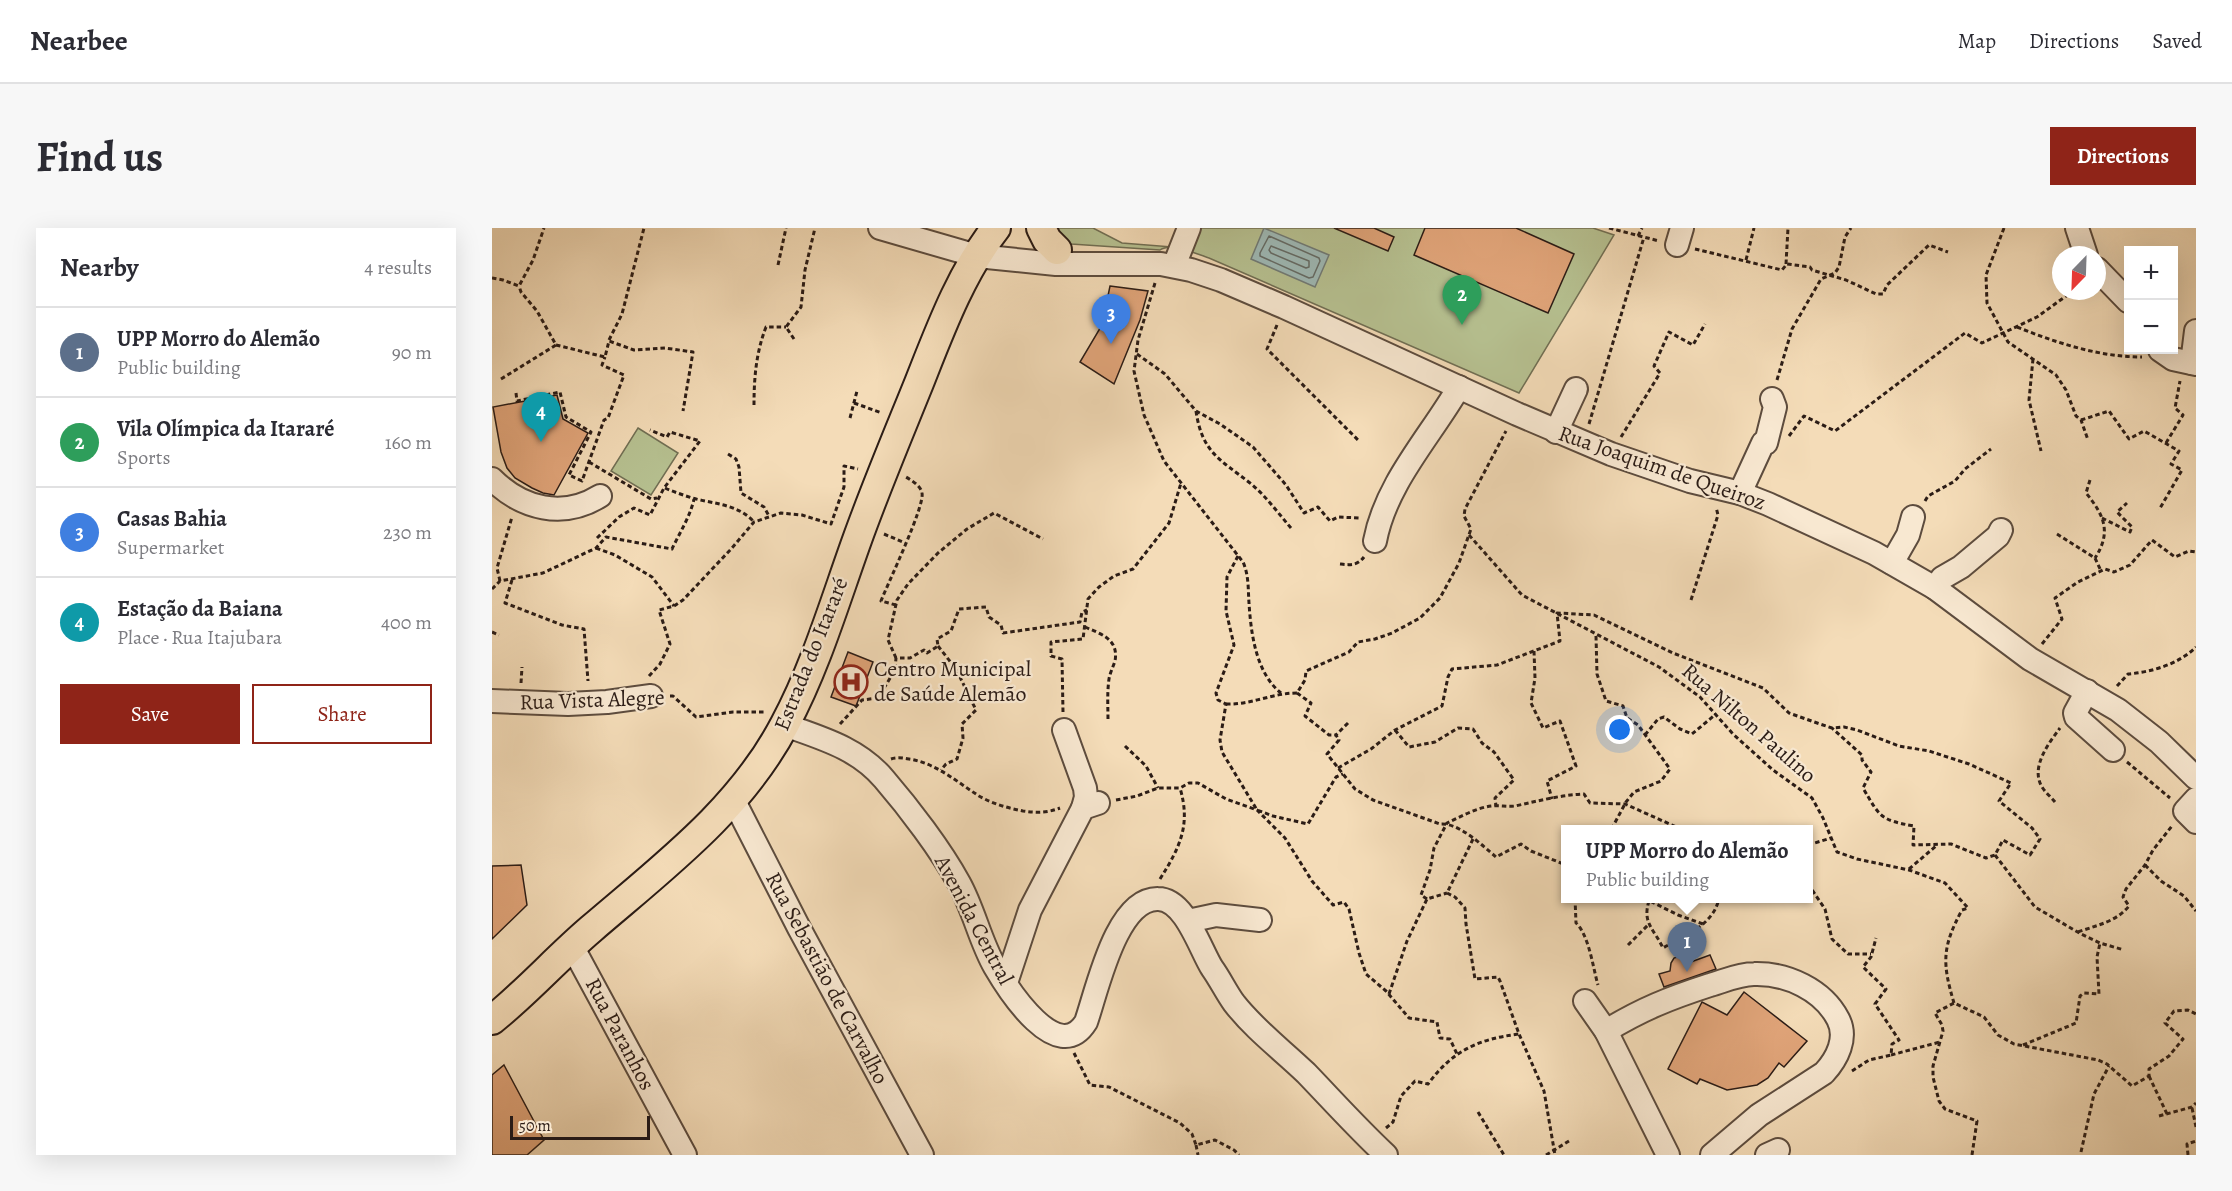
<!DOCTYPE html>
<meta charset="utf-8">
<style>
body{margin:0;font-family:Alegreya,serif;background:#f7f7f7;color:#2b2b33}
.controls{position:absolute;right:18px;top:18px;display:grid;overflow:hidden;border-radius:0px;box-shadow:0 6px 24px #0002}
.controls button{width:54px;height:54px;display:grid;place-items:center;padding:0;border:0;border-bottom:2px solid #e1e1e2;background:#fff;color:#2b2b33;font:30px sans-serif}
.compass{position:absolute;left:1560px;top:18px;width:54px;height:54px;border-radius:50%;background:#fff;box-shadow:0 6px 24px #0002;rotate:203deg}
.scale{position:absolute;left:18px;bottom:15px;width:140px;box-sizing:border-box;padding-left:6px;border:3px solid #2b1c16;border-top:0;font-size:16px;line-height:21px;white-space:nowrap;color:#2b1c16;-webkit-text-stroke:4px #f8e8d1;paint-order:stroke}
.you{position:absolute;left:1128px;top:502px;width:21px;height:21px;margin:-15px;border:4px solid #fff;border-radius:50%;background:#1a73e8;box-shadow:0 0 0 9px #1a73e833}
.badge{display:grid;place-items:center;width:39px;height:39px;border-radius:50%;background:#8f2418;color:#fff;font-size:20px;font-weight:700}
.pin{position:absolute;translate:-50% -50px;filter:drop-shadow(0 2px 3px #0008)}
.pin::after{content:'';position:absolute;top:32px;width:21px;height:18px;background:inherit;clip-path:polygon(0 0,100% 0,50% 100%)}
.popup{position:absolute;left:1069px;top:597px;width:252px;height:78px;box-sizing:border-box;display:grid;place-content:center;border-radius:0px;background:#fff;filter:drop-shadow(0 2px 4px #0005);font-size:20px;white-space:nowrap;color:#7c7c81}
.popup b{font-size:22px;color:#2b2b33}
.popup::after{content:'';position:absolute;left:50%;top:100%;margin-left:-12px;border:12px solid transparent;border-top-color:#fff}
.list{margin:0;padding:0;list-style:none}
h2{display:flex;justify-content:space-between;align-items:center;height:78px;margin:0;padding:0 24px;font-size:26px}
h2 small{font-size:20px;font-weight:400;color:#7c7c81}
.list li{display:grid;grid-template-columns:39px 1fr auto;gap:18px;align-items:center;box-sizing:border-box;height:90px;padding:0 24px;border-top:2px solid #e1e1e2}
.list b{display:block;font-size:22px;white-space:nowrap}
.list p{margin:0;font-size:20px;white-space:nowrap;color:#7c7c81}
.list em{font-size:20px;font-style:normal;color:#7c7c81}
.actions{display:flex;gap:12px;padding:18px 24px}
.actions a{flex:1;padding:14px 0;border:2px solid #8f2418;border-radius:0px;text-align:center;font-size:21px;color:#8f2418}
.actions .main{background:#8f2418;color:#fff}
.map{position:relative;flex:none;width:1704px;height:927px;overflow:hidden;border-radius:0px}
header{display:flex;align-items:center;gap:36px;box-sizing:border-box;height:84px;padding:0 30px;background:#fff;border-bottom:2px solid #e1e1e2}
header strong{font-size:28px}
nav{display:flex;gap:33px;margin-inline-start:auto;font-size:21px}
.intro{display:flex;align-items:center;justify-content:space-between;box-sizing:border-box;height:144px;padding:0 36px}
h1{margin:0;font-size:42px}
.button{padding:15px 27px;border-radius:0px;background:#8f2418;color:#fff;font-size:21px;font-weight:700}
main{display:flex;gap:36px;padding:0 36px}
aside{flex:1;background:#fff;border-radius:0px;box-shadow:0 6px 24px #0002}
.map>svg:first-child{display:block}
.green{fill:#b7c292;stroke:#716f54;stroke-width:1.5}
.water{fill:#9ebab7;stroke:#707b77;stroke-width:1.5}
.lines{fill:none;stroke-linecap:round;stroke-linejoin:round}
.shore{stroke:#646b66;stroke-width:1.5}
.building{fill:#e0a479;stroke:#2b1c16;stroke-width:1.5}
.minor-casing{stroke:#5d4c3e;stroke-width:26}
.major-casing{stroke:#2b1c16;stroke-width:32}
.path{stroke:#2b1c16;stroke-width:3;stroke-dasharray:4.5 3;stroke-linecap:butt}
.minor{stroke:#f8e8d1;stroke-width:22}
.major{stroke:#f4dcb8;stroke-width:28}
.labels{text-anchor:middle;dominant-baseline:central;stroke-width:4.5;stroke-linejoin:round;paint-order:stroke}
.street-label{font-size:22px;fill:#2b1c16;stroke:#f8e8d1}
.poi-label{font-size:22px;fill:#2b1c16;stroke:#f8e8d1;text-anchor:start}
</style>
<header>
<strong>Nearbee</strong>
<nav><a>Map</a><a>Directions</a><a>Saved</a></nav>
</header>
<div class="intro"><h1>Find us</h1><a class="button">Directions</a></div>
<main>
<aside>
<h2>Nearby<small>4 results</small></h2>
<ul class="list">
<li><span class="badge" style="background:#5c6f8a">1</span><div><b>UPP Morro do Alemão</b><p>Public building</p></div><em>90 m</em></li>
<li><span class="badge" style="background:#2e9e5b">2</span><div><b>Vila Olímpica da Itararé</b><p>Sports</p></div><em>160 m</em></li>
<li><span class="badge" style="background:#3f7fe0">3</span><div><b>Casas Bahia</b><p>Supermarket</p></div><em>230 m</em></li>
<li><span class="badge" style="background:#0f9aa8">4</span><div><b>Estação da Baiana</b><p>Place · Rua Itajubara</p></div><em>400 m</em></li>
</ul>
<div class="actions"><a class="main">Save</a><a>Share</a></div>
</aside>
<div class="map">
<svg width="1704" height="927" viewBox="0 0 1704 927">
<rect width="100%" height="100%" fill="#f4dcb8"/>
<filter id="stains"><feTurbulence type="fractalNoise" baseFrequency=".00333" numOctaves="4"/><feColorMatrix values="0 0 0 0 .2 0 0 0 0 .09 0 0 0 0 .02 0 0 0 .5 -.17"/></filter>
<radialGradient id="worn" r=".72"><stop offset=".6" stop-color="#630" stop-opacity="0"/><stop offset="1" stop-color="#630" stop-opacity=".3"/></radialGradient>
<g class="green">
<path d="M561 0H601L630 15 680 19 690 0H1101L1122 7 1027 165 717 30C704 26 680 14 668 22L579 16 574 15Z"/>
<path d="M146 200 186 225 159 267 119 243Z"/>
</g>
<path class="water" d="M772 0 837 27 823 59 759 31Z"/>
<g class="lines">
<g class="shore">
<path d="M777 8 827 30 828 33 821 49 817 50 768 28V25Z"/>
<path d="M779 18 817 33V39L814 40 779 25 777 22Z"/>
</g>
</g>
<g class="building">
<path d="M842 0H882L902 9 896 23Z"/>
<path d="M933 0H1024L1082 26 1056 85 922 27Z"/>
<path d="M618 58 656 63 648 92 622 156 588 134 610 97Z"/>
<path d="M65 167 71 191 96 205 62 267 51 265 40 260 23 250 15 240 9 224 1 179Z"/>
<path d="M356 424 381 434 364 478 339 469Z"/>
<path d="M29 637 35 677 0 711V638Z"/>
<path d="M1218 727 1224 741 1172 759 1167 746 1178 743 1179 735 1182 730 1188 728 1199 734Z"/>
<path d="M1252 764 1315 813 1292 839 1287 835 1276 850 1265 857 1235 862 1208 851 1205 856 1176 841 1210 774 1235 787Z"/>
<path d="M12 837 52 912 35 927H0V847Z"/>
</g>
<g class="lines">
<defs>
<g id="minor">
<path d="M388 0 485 28 564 36H669L699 42 729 52 792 79 1025 186 1119 226 1198 253 1248 265 1276 276 1382 325 1443 360 1538 431 1626 482 1667 514 1704 550"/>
<path d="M1585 0 1594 27"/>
<path d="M1185 17 1190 0"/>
<path d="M682 38 697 0"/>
<path d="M1605 41 1636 73"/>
<path d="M1668 122 1681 131 1704 136"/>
<path d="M1700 135 1704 103"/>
<path d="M1064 204 1084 161"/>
<path d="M0 251C30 281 71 291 108 268"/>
<path d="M1248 265 1271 215H1274L1283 179 1280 171"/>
<path d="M883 313C894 255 938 209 967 159"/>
<path d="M1400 335 1416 307 1421 289"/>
<path d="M1443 360 1450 350 1469 339 1506 308 1509 302"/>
<path d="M1595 463 1583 485 1584 489 1621 522"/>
<path d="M0 473 76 476 115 474 159 468"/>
<path d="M293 497C329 510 366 520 392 551 417 580 449 622 467 655 482 682 488 713 503 739 517 763 566 839 594 794 605 763 624 670 666 671 693 671 708 721 720 740 728 751 734 764 742 775 762 801 790 822 814 845 840 872 866 901 894 927"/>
<path d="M572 502 593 560 594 569 591 580"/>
<path d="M241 571 307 700 430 927"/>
<path d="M1704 571 1693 583 1704 594"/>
<path d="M696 693 724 687 768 692"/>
<path d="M80 718 193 927"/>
<path d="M514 755 538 682 591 580 606 575"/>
<path d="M1093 773 1114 803 1176 927"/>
<path d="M1114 803C1150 781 1178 770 1218 757 1232 753 1247 746 1262 746 1295 745 1331 762 1346 791 1356 810 1345 831 1332 845L1267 887 1220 927"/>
<path d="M1275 927 1286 922"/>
</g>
<g id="major">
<path d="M549 0 555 12 565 22"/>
<path d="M0 792C35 764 65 730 99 701 171 639 248 582 293 496 324 438 343 373 365 312 384 259 406 207 427 155 448 102 469 45 504 0"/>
</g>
</defs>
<use href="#minor" class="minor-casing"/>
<use href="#major" class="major-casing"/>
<g class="path">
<path d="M1117 0 1167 13"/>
<path d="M1512 0 1494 47 1495 75 1516 114 1564 147 1574 162 1584 188 1589 192 1596 212"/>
<path d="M1146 8 1150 0"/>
<path d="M1203 21 1290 42 1295 36 1318 39 1320 42 1354 52 1384 66H1391L1395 57 1437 17 1456 24"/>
<path d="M1254 32 1262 0"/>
<path d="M1294 36 1296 0"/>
<path d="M286 37 294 0"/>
<path d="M0 50 11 52 27 58 41 32 52 0"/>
<path d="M663 55 646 112 642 143 652 187 672 233 751 334C757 347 756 362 757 375 759 406 764 445 789 465"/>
<path d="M785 97 775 121 866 212"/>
<path d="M1525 99C1565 115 1607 129 1650 129"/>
<path d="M302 111 294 99 309 79 313 42 323 0"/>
<path d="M117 112 130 86 152 0"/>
<path d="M64 117 113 129 117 113 142 122 173 120 201 124 191 183"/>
<path d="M645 126 673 146 704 183 728 196 761 219 794 257 812 285 826 279 838 293 846 289 867 290"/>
<path d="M1541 131 1537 172 1549 223"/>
<path d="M9 151 64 117 45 83 29 64 27 58"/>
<path d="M1285 152 1300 101 1329 51 1343 45 1347 39 1353 9 1359 0"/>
<path d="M24 165 25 173 68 164 74 189 99 204 77 247 90 253 112 192 116 190 132 147 110 137 113 129"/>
<path d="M362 175 390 185"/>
<path d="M262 177C262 150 264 125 274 99H294"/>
<path d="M704 183C710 225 729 232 758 255 774 268 786 285 799 300"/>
<path d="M358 190 365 163"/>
<path d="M1589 192 1617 183 1637 211 1652 203 1687 223 1679 236 1690 242 1667 282"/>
<path d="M1097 196 1152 9"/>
<path d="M1297 208 1312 188 1343 203 1473 105 1490 115 1545 89 1581 63"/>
<path d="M1129 209 1168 145 1162 138 1177 104 1201 117 1213 96"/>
<path d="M1674 215 1691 187 1683 180 1688 153"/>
<path d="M236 226 244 231 247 239 249 265 272 279 277 288"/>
<path d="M97 234 159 271 165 270"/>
<path d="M1598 252 1594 265C1612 287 1620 304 1603 330"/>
<path d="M173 260C182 264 191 267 200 270 222 276 246 276 262 294"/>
<path d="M1433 273 1436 268 1463 253 1473 241 1499 221"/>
<path d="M1610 290 1638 304 1640 299 1625 284 1635 275"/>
<path d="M392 306 413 315"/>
<path d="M1565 306 1603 330 1609 343"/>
<path d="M977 307 1030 367 1167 439 1208 469 1241 506 1281 542 1320 570 1331 590 1345 624 1365 631 1417 642 1453 655 1476 680 1470 682C1450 719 1450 735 1462 775"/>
<path d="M105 310 127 289 142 280 158 287 172 260 208 213 178 204 175 209 158 202"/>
<path d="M104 320 123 327 160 349 182 378"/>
<path d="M746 328 735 349 734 383 742 417 724 465 726 472 734 476 728 512 730 524 765 582 781 588 816 596 844 549 851 546"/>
<path d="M848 336C858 337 865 338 872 329"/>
<path d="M20 352 13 375 70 397 92 401 96 453"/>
<path d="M8 353 5 340 20 289"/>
<path d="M0 361 8 353 51 345 104 320 114 309 180 321C188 304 198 289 202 271"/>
<path d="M1199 372 1226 287 1224 279"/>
<path d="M404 377 389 373C396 355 433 278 430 265 429 258 419 252 414 249"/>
<path d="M593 399C609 406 627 411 623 433 621 439 618 445 617 451 615 465 616 479 616 493"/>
<path d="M0 404 7 407"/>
<path d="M1104 408 1105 446 1114 473 1131 478 1135 490 1146 497 1178 541 1169 553 1142 564 1134 574 1119 602"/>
<path d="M1550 416 1570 391 1563 370 1586 354 1613 341 1622 344 1638 337 1660 312 1683 329 1697 323 1704 324"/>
<path d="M446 418 464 441 484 482 470 496 471 510 465 531 454 536 449 542"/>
<path d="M1042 423 1043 450 1039 475 1051 500 1068 493 1084 538 1055 553 1060 571"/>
<path d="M404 430 396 412 405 372 416 356 446 325 475 301 502 285 551 311"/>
<path d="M157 448 168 436 178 416 167 382 182 378 191 372 240 320 262 294 289 285 310 287 339 296 352 259V238L366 241"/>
<path d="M29 455 30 439"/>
<path d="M1625 458 1636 446C1660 444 1687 436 1704 419"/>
<path d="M805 465 819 475 813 488 837 507H844"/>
<path d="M178 468H181L204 489 241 484H274"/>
<path d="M734 476C759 477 780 465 805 465L813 452 814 443 857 424 866 414 883 411 900 405 928 390 948 370 967 335 979 301 972 288 973 281 1014 203"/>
<path d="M571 484 570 431 559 428V414L591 411 596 371 607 359 622 348 641 341 677 295 689 255"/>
<path d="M856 495 844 507 847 512 835 526 863 561 881 572 948 596C966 594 991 618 1004 629L1029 616 1039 623 1074 637"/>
<path d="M348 496 370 472 386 470 403 442 404 430H418L432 422 435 425 446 418 445 411 459 403 467 381 494 379 497 389 509 397 511 405 588 394 590 384 595 382"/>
<path d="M903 502 917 519 943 514 966 500 981 501 990 515 1002 524 1022 552 1003 570 1004 578"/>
<path d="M1153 507 1166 491 1172 489 1188 501 1200 506 1224 486"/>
<path d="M633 518 654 538 666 560"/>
<path d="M399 531C405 529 411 530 417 531 444 535 465 554 487 568 501 576 516 580 531 583 544 585 555 585 568 580"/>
<path d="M1635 534 1678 570"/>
<path d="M846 540 879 521 903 502 950 478 956 449 960 441 1005 437 1068 413 1065 385 1102 387 1181 425 1271 460 1297 485 1328 496 1340 500 1352 499 1365 502 1407 518 1437 523 1477 536 1519 555 1507 573 1540 600 1548 611 1538 627 1511 612 1503 627 1494 630 1459 616 1421 617 1422 598C1388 592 1388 589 1371 560L1379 544 1370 532V527L1340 500"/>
<path d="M624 572 645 568 666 560H688L697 555H706L734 571 765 582 793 610 820 653 841 677 852 674 857 681 867 725 874 746 894 763 917 790 945 794 948 810 958 811 965 826"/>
<path d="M1563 574C1559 569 1553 564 1550 559 1538 539 1557 515 1568 500"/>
<path d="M981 611 955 665 963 669 973 680 974 696 983 751 1006 749 1008 753 1027 806 1052 863 1063 927"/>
<path d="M1316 617 1339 610"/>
<path d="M1503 627 1543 679 1589 706 1608 715 1632 722"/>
<path d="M1653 637 1669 653 1692 668 1704 683"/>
<path d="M1417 641 1444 618"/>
<path d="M668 651C688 619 699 597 688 560"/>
<path d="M1316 656 1333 681 1340 711 1356 726H1379"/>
<path d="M1083 670 1084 695C1097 707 1101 740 1106 757"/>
<path d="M1152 670 1186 687 1211 696"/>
<path d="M935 671 929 667 938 642 942 620 955 595C968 589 984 580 999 578 1007 577 1015 579 1023 578 1046 573 1068 567 1092 566L1098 575 1133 576 1191 602"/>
<path d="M1157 673C1150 695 1162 701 1171 720 1192 708 1222 697 1227 670"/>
<path d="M1586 704C1605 697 1624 694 1637 678L1631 669 1634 661 1653 637 1661 622 1680 598"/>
<path d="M1136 717 1157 696"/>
<path d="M897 766 915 713 935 671 955 665"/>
<path d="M1531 817 1584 795 1588 768 1592 765 1607 766 1605 729 1608 715"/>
<path d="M582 825 598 857 617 859 688 895 700 906 704 917 723 912 742 922 747 927"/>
<path d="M1399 827 1448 814"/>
<path d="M1360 843 1377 832 1399 827 1400 816 1407 812 1383 776 1394 761 1371 739 1379 729 1384 710"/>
<path d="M1657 848 1675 886"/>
<path d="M1700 880 1704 899"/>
<path d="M986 884 1012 927"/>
<path d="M1667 888 1700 879 1704 875"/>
<path d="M894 900 901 894 909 868 923 853 936 856C961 822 987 811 1027 806"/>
<path d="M704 917 706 927"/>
<path d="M1589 924 1602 866 1617 838"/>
<path d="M1054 927 1077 913"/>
<path d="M1480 927 1485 893 1453 881 1447 873 1441 849V838L1451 803 1450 797 1443 785 1462 775 1492 789 1506 807 1522 816 1606 832 1615 836 1640 858 1657 848V841L1677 828 1691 811 1673 795 1682 783 1696 782 1704 786"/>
<path d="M1696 927 1695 916 1704 913"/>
</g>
<use href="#minor" class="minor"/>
<use href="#major" class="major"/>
</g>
<defs>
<symbol id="hospital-ring" viewBox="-11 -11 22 22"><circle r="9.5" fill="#f8e8d1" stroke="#8f2418" stroke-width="1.5"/><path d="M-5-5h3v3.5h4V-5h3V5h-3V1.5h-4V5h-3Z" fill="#8f2418"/></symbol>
</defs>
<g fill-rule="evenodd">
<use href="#hospital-ring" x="340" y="435" width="38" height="38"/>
</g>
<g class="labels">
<g class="street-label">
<text transform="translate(1170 240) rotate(19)">Rua Joaquim de Queiroz</text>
<text transform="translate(319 426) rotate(-68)">Estrada do Itararé</text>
<text transform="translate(100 472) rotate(-2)">Rua Vista Alegre</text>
<text transform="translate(1257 495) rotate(41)">Rua Nilton Paulino</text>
<text transform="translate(482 692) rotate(62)">Avenida Central</text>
<text transform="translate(335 750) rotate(62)">Rua Sebastião de Carvalho</text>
<text transform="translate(128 806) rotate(62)">Rua Paranhos</text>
</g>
<g class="poi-label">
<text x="382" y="441">Centro Municipal<tspan x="382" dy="25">de Saúde Alemão</tspan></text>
</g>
</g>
<rect width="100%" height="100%" filter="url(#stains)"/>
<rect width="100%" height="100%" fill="url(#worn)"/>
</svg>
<div class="controls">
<button>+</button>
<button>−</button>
</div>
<svg class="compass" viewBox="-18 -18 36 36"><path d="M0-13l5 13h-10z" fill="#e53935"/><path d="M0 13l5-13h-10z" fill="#7c7c81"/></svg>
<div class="scale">50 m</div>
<div class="you"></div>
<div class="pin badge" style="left:1195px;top:744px;background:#5c6f8a">1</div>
<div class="popup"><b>UPP Morro do Alemão</b>Public building</div>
<div class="pin badge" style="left:970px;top:97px;background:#2e9e5b">2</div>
<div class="pin badge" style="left:619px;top:116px;background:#3f7fe0">3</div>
<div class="pin badge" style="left:49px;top:214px;background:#0f9aa8">4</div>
</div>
</main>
